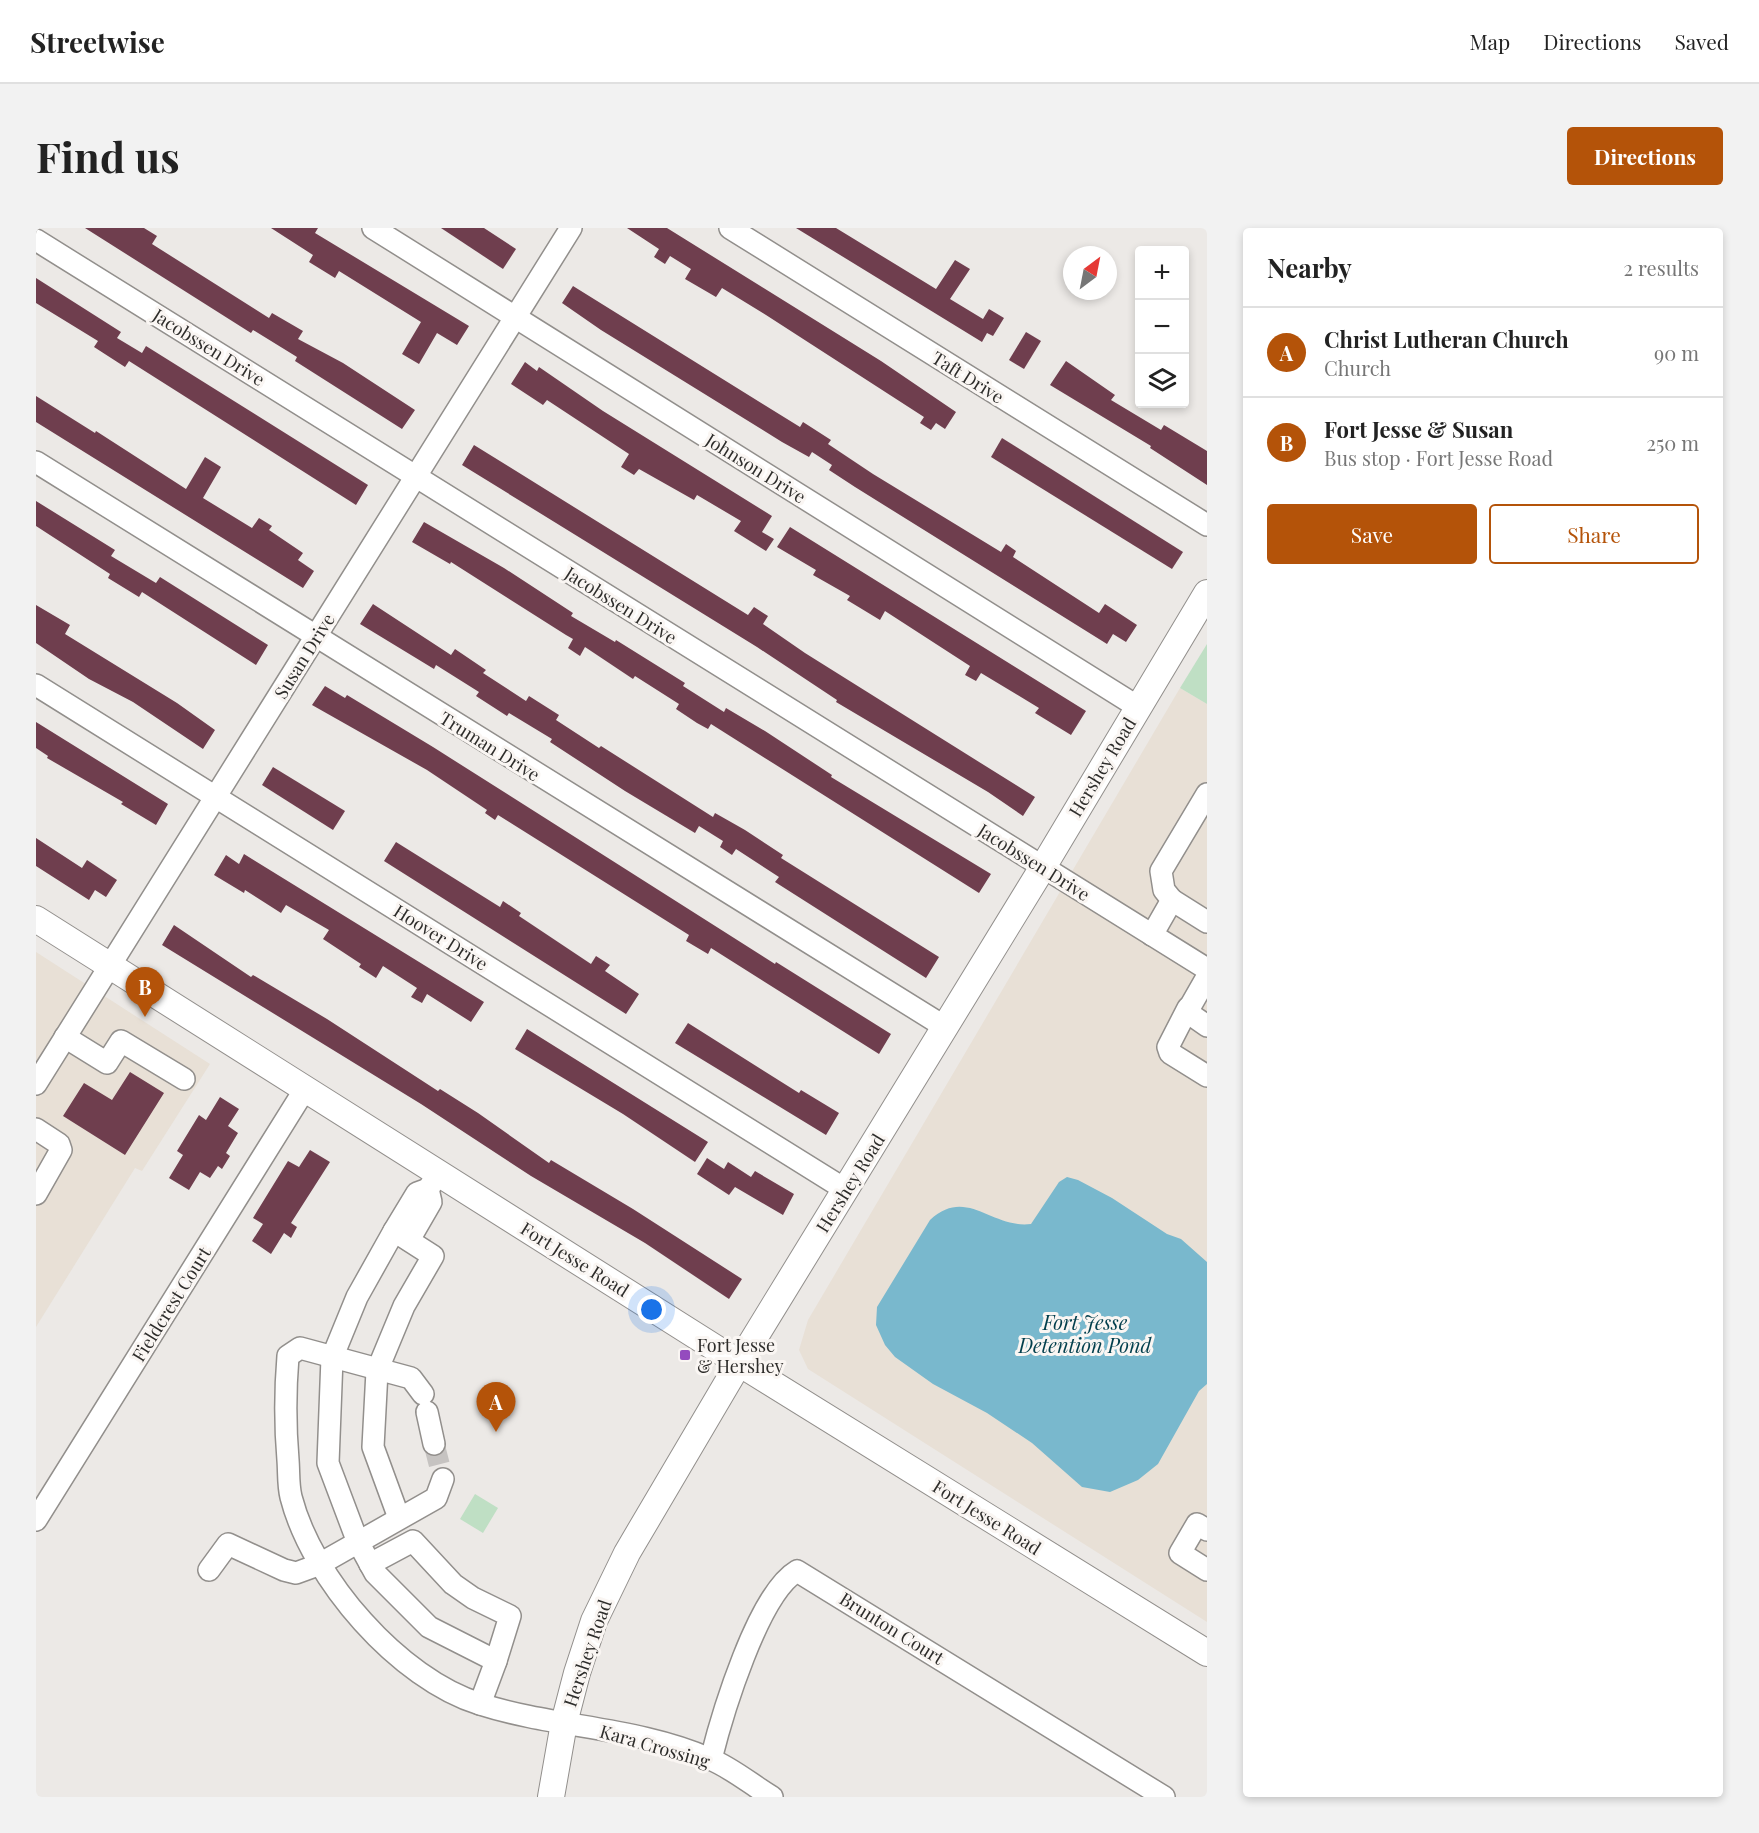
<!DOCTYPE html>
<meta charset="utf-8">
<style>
body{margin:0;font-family:"Playfair Display",serif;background:#f2f2f2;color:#222}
.controls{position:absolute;right:18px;top:18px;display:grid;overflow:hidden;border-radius:6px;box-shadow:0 3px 9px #0003}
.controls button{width:54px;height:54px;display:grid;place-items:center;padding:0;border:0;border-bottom:2px solid #e0e0e0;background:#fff;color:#222;font:30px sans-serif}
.compass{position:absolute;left:1027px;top:18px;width:54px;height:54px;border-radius:50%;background:#fff;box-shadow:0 3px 9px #0003;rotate:32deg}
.you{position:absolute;left:616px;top:1082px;width:21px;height:21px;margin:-15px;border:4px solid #fff;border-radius:50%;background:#1a73e8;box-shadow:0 0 0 9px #1a73e833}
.badge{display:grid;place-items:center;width:39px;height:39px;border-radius:50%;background:#b45309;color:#fff;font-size:20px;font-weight:700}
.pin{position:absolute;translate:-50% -50px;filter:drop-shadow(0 2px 3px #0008)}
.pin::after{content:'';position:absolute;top:32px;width:21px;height:18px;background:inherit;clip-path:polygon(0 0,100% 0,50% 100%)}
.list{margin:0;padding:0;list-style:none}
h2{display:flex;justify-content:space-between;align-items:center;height:78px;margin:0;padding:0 24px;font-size:26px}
h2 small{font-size:20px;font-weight:400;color:#767676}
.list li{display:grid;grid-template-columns:39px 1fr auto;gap:18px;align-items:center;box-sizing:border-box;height:90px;padding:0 24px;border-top:2px solid #e0e0e0}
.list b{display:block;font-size:22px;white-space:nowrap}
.list p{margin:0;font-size:20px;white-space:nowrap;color:#767676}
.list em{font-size:20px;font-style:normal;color:#767676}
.actions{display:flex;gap:12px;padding:18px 24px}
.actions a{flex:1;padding:14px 0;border:2px solid #b45309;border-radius:6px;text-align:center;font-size:21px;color:#b45309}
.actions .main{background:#b45309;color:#fff}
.icon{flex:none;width:33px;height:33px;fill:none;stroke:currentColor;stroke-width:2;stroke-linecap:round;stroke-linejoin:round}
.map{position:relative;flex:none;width:1171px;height:1569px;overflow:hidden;border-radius:6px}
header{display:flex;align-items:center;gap:36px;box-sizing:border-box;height:84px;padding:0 30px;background:#fff;border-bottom:2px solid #e0e0e0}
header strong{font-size:28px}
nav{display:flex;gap:33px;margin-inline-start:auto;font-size:21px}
.intro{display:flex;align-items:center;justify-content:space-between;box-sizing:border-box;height:144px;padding:0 36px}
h1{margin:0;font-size:42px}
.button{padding:15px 27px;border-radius:6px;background:#b45309;color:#fff;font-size:21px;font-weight:700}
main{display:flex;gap:36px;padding:0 36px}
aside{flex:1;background:#fff;border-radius:6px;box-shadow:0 3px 9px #0003}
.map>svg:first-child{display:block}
.built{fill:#e8e0d6}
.green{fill:#bfdfc4}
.water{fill:#79b8cd}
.building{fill:#6f3e4e}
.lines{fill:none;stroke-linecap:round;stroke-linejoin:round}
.minor-tunnel{stroke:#c6c3c1;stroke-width:21;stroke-dasharray:21 10;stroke-linecap:butt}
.minor-casing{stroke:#928f8c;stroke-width:24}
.major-casing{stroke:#928f8c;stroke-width:28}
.minor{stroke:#fff;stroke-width:21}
.major{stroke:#fff;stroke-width:26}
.poi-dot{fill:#944bbe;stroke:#faf6f3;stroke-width:2}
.labels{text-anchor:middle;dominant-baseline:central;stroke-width:6;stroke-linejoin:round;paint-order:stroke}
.street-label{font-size:18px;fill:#2e2d2b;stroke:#faf6f3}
.poi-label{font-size:18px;fill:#2e2d2b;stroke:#faf6f3;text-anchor:start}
.water-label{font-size:20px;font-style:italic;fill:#013e4c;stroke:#faf6f3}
</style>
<header>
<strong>Streetwise</strong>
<nav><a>Map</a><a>Directions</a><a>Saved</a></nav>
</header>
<div class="intro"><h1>Find us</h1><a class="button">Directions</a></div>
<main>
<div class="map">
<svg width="1171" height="1569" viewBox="0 0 1171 1569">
<rect width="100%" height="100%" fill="#ece9e6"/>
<g class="built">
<path d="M1144 460 1171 476V1394L772 1141 763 1122 772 1092Z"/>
<path d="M0 724 174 836 106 943 99 940 0 1099Z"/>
</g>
<g class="green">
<path d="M1171 416V476L1144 460Z"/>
<path d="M439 1266 462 1280 447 1305 424 1291Z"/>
</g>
<path class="water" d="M1031 949 1042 952 1076 970 1131 1006 1145 1011 1171 1034V1156L1163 1163 1122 1236 1102 1252 1074 1264 1046 1259 996 1215 951 1185 897 1156 859 1129 849 1117 840 1097 841 1079 894 992C931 958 955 1001 995 996L1023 954Z"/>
<g class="building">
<path d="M49 0H108L121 8 116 16 233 90 236 85 267 103 262 111 307 135 379 182 366 201 259 133 261 129 217 102 215 105Z"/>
<path d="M235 0H282L279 5 433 98 421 117 401 105 383 136 366 126 385 94 303 43 299 50 273 34 277 27Z"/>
<path d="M405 0H448L480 21 467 41Z"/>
<path d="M591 0H631L845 133 920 184 909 201 900 195 895 202 884 195 888 189 730 87 686 60 680 69 649 51 655 41 634 28 629 36 618 29 623 21Z"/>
<path d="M760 0H800L900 61 919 32 934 41 914 71 947 91 953 81 968 90 957 108 951 105 946 114Z"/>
<path d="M0 50 85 104 81 110 106 125 110 118 332 257 320 277 93 133 89 139 58 119 62 113 0 75Z"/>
<path d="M537 58 764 199 767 194 795 212 792 216 837 246 965 324 970 316 980 323 977 329 1063 385 1069 376 1101 397 1090 414 1077 406 1071 416 819 259 793 242 796 237 776 224 773 229 746 214 565 102 526 75Z"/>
<path d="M990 104 1005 113 988 141 973 132Z"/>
<path d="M1030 133 1079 167 1075 172 1125 202 1128 197 1171 223V257L1114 220 1115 218 1014 157Z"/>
<path d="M489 134 501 143 503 139 567 183 736 288 726 304 738 311 730 323 698 303 705 293 661 267 658 272 603 241 598 247 585 239 593 226 511 172 507 177 475 156Z"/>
<path d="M0 168 59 205 60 203 150 261 169 229 185 239 167 270 216 300 223 290 236 298 233 302 267 325 262 332 278 343 267 360 0 194Z"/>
<path d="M966 210 1147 324 1136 341 955 229Z"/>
<path d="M438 217 712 387 718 379 732 388 727 396 769 425 999 569 987 588 952 564 800 474 801 472 721 419 426 237Z"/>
<path d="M0 273 79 322 75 328 120 355 124 349 232 417 220 437 106 364 103 369 72 350 74 346 0 298Z"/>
<path d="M388 294 468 340 537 385 535 388 579 414 580 412 649 455 647 458 688 484 690 480 729 503 796 547 795 549 955 646 943 665 675 496 672 501 661 495 640 481 643 476 599 448 597 451 549 419 544 428 532 420 537 411 530 407 415 334 414 336 376 314Z"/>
<path d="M754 299 1050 483 1035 507 999 485 1003 480 945 445 940 453 929 447 934 438 849 383 844 392 811 372 814 368 777 347 780 342 741 319Z"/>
<path d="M337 376 415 427 419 421 450 442 447 445 490 473 493 468 523 487 520 492 563 520 565 518 677 589 679 585 709 602 747 627 745 630 903 729 890 750 739 654 743 649 700 621 696 627 684 619 687 613 663 598 659 605 589 563 514 514 516 511 473 485 471 488 440 468 443 464 400 437 398 441 324 396Z"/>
<path d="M0 377 34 397 29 406 141 475 179 502 167 521 97 474 53 451 0 415Z"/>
<path d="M289 458 309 470 311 467 397 519 739 736 740 734 855 806 843 826 675 720 672 726 650 713 653 707 462 587 459 592 449 585 451 582 391 542 276 477Z"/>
<path d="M0 494 132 576 120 597 85 576 87 574 11 530 12 528 0 520Z"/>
<path d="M237 539 309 583 297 602 226 557Z"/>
<path d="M0 610 46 640 51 632 81 652 70 669 59 662 53 672 0 638Z"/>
<path d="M360 614 464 679 467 673 485 685 483 688 555 736 560 728 574 737 569 743 603 766 590 786 348 633Z"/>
<path d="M208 626 448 774 435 794 391 766 386 775 375 769 381 760 347 738 340 750 323 739 325 736 287 711 293 702 250 677 245 685 209 662 208 665 178 647 190 627 203 636Z"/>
<path d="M138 697 215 749 217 747 291 791 402 863 404 861 442 885 513 935 515 932 597 981 706 1051 693 1071 609 1015 495 948 385 876 126 717Z"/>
<path d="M652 795 763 865 765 862 803 885 790 907 639 815Z"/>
<path d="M491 801 672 914 659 934 587 886 479 821Z"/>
<path d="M94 844 128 865 89 927 27 888 48 855 76 872Z"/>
<path d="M184 869 203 881 192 898 202 905 190 925 194 928 186 941 182 938 174 950 164 944 153 962 133 950 147 927 141 923 163 887 170 892Z"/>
<path d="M274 922 294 934 255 995 261 999 255 1010 248 1005 235 1026 216 1013 227 996 217 990 252 933 263 939Z"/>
<path d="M671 930 688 941 692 934 715 949 719 943 758 966 747 987 699 959 693 967 661 946Z"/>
</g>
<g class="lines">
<path class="minor-tunnel" d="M398 1216 407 1251"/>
<defs>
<g id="minor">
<path d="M337 0 1102 479"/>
<path d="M694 0 1171 297"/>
<path d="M0 12 1171 741"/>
<path d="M0 234 909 799"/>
<path d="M0 457 810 962"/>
<path d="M1136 672 1171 694"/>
<path d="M1116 707 1136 672 1128 662 1125 643 1171 566"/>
<path d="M1171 749 1151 784 1171 798"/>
<path d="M1152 780 1132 819 1134 825 1171 848"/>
<path d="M29 809 71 835 85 813 148 851"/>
<path d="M0 856 535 0"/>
<path d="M0 901 23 916 25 922 0 966"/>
<path d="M403 945 392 961 381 965 358 1003 321 1069 296 1130 292 1235 321 1312 339 1345 393 1399 460 1433 444 1476"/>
<path d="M358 1003 397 1028 368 1078 341 1143 337 1219 363 1290"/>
<path d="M373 1012 395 974 392 961"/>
<path d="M387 1166 375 1150 264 1120 252 1128C249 1164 249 1197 252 1232 253 1244 252 1257 255 1269 276 1351 363 1451 444 1476 519 1500 602 1499 674 1531 696 1540 716 1557 736 1569"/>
<path d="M391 1184 398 1216"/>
<path d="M0 1292 269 861"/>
<path d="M1171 1302 1161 1296 1144 1325 1171 1342"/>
<path d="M334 1336 377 1313 417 1356 437 1370 474 1388 460 1433"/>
<path d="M173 1342 192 1316 248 1342 260 1345 282 1337 400 1270 407 1251"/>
<path d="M675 1531C686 1487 722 1366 761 1343L1128 1569"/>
</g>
<g id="major">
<path d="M0 691 703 1135 1171 1425"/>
<path d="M515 1569 528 1495 541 1445 558 1393 591 1325 703 1135 1007 639 1171 365"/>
</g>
</defs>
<use href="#minor" class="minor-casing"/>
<use href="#major" class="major-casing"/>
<use href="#minor" class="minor"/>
<use href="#major" class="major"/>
</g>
<rect class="poi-dot" x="643" y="1121" width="12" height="12" rx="3"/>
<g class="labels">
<g class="street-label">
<text transform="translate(173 119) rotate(32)">Jacobssen Drive</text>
<text transform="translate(932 149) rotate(32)">Taft Drive</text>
<text transform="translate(720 240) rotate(32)">Johnson Drive</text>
<text transform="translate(585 377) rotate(32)">Jacobssen Drive</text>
<text transform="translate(268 428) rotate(-58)">Susan Drive</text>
<text transform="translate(454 518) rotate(32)">Truman Drive</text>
<text transform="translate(1066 539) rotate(-59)">Hershey Road</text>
<text transform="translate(998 634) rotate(32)">Jacobssen Drive</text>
<text transform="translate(405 709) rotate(32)">Hoover Drive</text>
<text transform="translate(814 955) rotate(-58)">Hershey Road</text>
<text transform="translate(539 1031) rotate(32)">Fort Jesse Road</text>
<text transform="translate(135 1076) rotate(-58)">Fieldcrest Court</text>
<text transform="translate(951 1289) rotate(32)">Fort Jesse Road</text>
<text transform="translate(856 1400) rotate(32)">Brunton Court</text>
<text transform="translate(551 1425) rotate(-71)">Hershey Road</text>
<text transform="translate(619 1518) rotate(16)">Kara Crossing</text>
</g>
<g class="poi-label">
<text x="661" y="1117">Fort Jesse<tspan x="661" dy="21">&amp; Hershey</tspan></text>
</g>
<g class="water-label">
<text x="1049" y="1093">Fort Jesse<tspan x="1049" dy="23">Detention Pond</tspan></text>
</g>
</g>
</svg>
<div class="controls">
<button>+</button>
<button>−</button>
<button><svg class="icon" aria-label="layers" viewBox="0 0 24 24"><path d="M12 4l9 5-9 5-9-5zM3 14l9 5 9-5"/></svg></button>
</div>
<svg class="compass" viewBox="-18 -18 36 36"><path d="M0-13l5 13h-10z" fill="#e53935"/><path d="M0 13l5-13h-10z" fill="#767676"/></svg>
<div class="you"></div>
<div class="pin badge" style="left:460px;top:1204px">A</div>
<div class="pin badge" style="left:109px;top:789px">B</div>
</div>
<aside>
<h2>Nearby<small>2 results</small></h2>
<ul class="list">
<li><span class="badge">A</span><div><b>Christ Lutheran Church</b><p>Church</p></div><em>90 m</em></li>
<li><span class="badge">B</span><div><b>Fort Jesse &amp; Susan</b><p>Bus stop · Fort Jesse Road</p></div><em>250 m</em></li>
</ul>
<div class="actions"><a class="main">Save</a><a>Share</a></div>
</aside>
</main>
